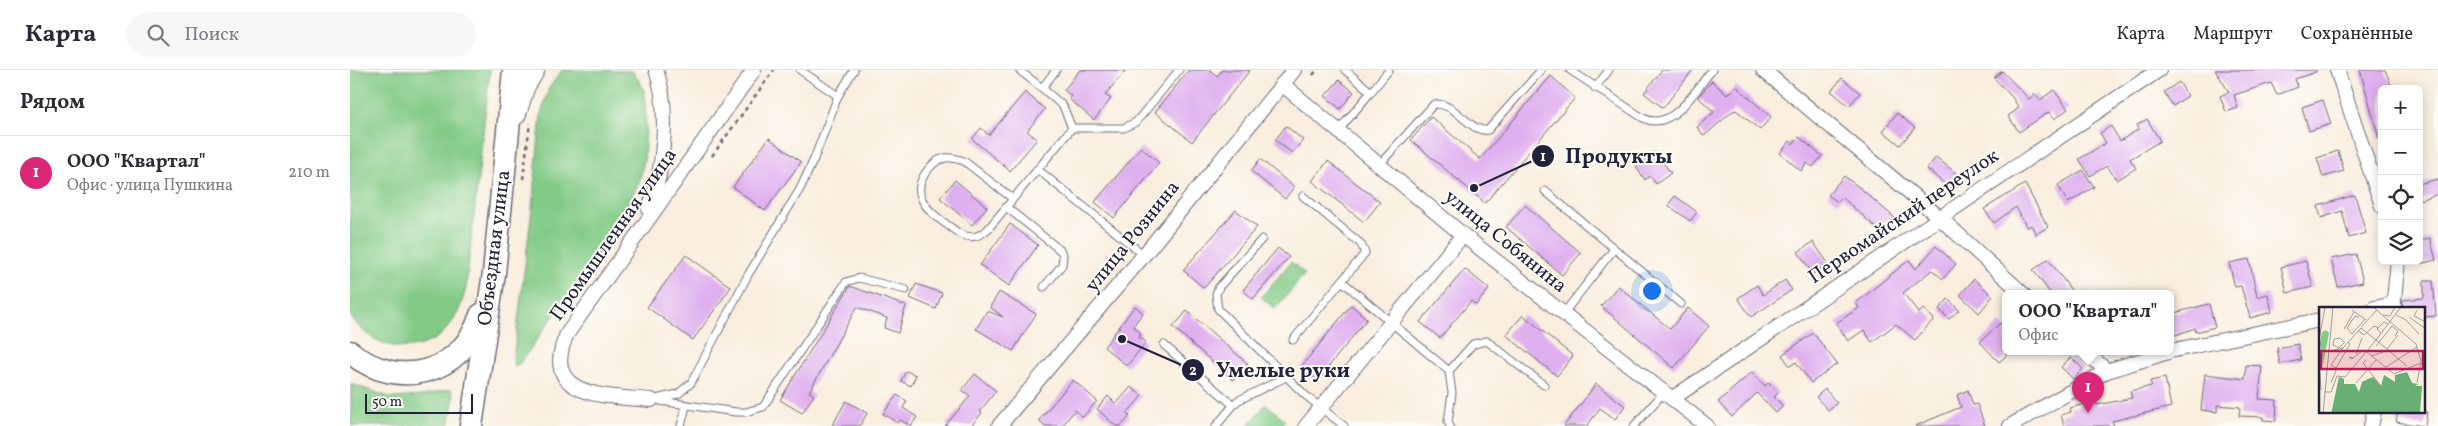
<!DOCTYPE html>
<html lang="ru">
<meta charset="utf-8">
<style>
body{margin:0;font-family:Vollkorn,serif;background:#f7f7f7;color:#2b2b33}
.controls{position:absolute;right:15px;top:15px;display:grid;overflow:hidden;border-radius:8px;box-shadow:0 2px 12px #0003}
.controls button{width:45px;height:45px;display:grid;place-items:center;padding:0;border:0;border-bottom:1px solid #e1e1e2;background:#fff;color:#2b2b33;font:25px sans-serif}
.scale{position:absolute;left:15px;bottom:12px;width:108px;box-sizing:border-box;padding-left:5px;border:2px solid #22223b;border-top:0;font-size:14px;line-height:18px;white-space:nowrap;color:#22223b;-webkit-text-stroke:4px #fdfcf7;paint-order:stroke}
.you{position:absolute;left:1301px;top:220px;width:18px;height:18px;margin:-12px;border:4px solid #fff;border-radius:50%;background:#1a73e8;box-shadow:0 0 0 8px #1a73e833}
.badge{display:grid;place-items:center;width:32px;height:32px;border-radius:50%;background:#db2777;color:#fff;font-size:16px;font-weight:700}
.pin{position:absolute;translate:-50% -41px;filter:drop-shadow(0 1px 2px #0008)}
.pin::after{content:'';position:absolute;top:26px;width:18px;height:15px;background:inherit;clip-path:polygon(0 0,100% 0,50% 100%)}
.popup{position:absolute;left:1652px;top:220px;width:172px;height:65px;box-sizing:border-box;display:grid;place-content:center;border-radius:8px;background:#fff;filter:drop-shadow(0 1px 4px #0005);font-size:16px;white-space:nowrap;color:#7c7c81}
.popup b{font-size:19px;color:#2b2b33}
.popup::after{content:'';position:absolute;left:50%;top:100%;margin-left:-10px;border:10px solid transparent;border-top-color:#fff}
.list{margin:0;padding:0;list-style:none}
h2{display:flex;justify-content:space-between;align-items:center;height:65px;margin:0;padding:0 20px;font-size:21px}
h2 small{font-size:16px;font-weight:400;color:#7c7c81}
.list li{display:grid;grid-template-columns:32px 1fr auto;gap:15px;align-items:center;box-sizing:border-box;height:75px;padding:0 20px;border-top:1px solid #e1e1e2}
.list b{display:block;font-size:19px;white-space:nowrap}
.list p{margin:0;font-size:16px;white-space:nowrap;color:#7c7c81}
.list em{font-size:16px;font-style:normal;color:#7c7c81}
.icon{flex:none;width:28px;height:28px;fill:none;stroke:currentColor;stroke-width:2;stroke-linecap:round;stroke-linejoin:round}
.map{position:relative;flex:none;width:2088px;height:356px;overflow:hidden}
header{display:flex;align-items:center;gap:30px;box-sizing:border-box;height:70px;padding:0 25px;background:#fff;border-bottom:1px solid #e1e1e2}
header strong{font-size:24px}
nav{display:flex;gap:28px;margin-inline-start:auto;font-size:18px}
.search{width:350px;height:45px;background:#f7f7f7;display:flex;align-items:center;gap:12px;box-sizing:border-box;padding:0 18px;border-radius:28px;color:#7c7c81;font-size:19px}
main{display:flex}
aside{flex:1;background:#fff}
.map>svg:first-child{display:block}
.green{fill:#82ca86;stroke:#527660}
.building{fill:#dfb0ef}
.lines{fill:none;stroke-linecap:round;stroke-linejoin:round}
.service-casing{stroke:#6d6974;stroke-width:9}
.minor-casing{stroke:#6d6974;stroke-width:16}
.secondary-casing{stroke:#6d6974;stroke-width:21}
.trunk-casing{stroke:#6d6974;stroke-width:25}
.path{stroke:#6d6974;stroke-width:2.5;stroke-dasharray:4 4;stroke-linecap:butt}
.service{stroke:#fff;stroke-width:7}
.minor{stroke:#fff;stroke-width:14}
.secondary{stroke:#fff;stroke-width:19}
.trunk{stroke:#fff;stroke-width:22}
.labels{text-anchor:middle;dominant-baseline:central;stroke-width:4;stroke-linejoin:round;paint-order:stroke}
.street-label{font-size:20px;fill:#22223b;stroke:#fdfcf7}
.inset-road{fill:none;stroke:#a39c9d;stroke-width:1}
.view{fill:#c2185b;fill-opacity:0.15;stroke:#c2185b;stroke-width:2.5}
.inset-edge{fill:none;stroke:#22223b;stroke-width:2.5}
.leader{fill:none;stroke:#22223b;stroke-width:2}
.callout-dot{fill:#22223b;stroke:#fdfcf7;stroke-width:2}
.mark-label{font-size:15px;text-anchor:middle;font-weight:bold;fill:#fff}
.callout-label{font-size:21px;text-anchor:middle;font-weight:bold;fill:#22223b;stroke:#fdfcf7;stroke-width:4;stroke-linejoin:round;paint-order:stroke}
</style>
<header>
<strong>Карта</strong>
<div class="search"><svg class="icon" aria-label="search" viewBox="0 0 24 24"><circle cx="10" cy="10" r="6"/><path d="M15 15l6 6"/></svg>Поиск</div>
<nav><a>Карта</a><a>Маршрут</a><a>Сохранённые</a></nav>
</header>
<main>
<aside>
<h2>Рядом<small></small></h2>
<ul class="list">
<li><span class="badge">1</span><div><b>ООО &quot;Квартал&quot;</b><p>Офис · улица Пушкина</p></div><em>210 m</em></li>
</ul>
</aside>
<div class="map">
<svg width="2088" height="356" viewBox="0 0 2088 356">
<rect width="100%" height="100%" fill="#fdfcf7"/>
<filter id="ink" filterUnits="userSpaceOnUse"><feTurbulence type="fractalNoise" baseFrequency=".02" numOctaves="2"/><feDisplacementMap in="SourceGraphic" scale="10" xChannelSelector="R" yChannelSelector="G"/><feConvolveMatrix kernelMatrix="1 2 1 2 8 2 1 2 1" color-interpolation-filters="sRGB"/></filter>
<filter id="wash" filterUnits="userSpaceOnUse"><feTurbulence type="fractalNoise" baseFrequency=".0096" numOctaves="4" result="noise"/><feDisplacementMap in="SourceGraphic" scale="20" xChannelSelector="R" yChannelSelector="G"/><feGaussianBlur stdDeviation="1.12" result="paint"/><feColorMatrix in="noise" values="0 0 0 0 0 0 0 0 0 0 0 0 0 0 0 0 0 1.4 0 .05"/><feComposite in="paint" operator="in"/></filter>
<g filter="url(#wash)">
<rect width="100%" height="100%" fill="#f9eede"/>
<g class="green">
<path d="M0 0H140L116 217C113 230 110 241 102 252 75 291 23 282 0 245Z"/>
<path d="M212 0 282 1 290 12 295 23 296 59 294 91 289 113 263 162 170 293 165 296 163 290 182 139 191 44 199 18Z"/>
<path d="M941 192 955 204 925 239 911 227Z"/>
<path d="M1 314 43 328 72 326 101 319 104 325 99 356H1Z"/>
<path d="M916 334 935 350 930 356H898Z"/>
</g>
<g id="blocks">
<g class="building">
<path d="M730 0H776L755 25 761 29 744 50 719 29 721 26 714 20Z"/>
<path d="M839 0H860L867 6 872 0H900L842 72 805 42Z"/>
<path d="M1312 0H1343L1313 38 1294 23Z"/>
<path d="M1865 0H1966V2L1945 9 1948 17 1927 25 1921 13 1884 25 1888 38 1876 42 1870 26 1879 22Z"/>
<path d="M2010 0H2035L2041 15 2032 19V68H2029Z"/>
<path d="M1652 1 1679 29 1685 24 1690 30 1704 20 1718 39 1704 49 1699 42 1669 62 1658 46 1669 38 1662 27 1644 8Z"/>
<path d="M1201 6 1225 28 1135 133 1061 70 1081 47 1130 89Z"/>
<path d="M1492 8 1510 23 1499 36 1481 21Z"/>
<path d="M989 10 1004 22 990 39 975 26Z"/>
<path d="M1362 11 1377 25 1386 16 1421 47 1410 60 1386 40 1383 41 1354 66 1347 57 1364 42 1348 27Z"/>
<path d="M1829 12 1838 26 1823 36 1814 22Z"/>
<path d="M675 22 695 39 677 61 687 69 660 101 622 69 631 58 639 65Z"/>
<path d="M1973 30 1981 54 1959 61 1952 37Z"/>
<path d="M1547 43 1565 58 1550 75 1533 61Z"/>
<path d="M1797 49 1810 71 1780 89 1786 98 1767 110 1757 96 1740 106 1729 89 1756 73 1750 63 1761 56 1770 71 1789 59 1787 55Z"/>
<path d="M936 56 953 70 942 83 925 70Z"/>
<path d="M1449 67 1472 86 1463 97 1457 93 1451 101 1430 83 1440 71 1443 74Z"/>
<path d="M419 68 451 92 415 141 383 117Z"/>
<path d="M791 77 809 93 764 148 745 132Z"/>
<path d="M1988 81 1994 101 1973 107 1967 88Z"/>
<path d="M1305 82 1321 103 1306 114 1300 106 1295 110 1286 97Z"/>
<path d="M1586 87 1613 109 1603 121 1577 99Z"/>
<path d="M910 89 944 117 935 129 901 101Z"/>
<path d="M978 91 1030 132 1014 152 962 111Z"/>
<path d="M1733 100 1744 117 1718 133 1708 115Z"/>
<path d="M1494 106 1510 118 1546 149 1533 164 1492 127 1488 132 1478 125Z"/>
<path d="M2088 109V124L2069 130V114Z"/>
<path d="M605 110 637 137 622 155 590 128Z"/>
<path d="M1675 114 1698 157 1686 164 1681 155 1677 158 1666 137 1644 153 1634 139Z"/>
<path d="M2005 125 2016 163 1999 168 1992 141 1971 148 1968 136Z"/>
<path d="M1325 126 1347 142 1340 151 1318 135Z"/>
<path d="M1175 135 1231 183 1212 205 1156 157Z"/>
<path d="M886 140 907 157 854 218 833 200Z"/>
<path d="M660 154 688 175 659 216 630 195Z"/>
<path d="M2080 168 2086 190 2069 194V172Z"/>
<path d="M1463 172 1478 193 1463 204 1448 182Z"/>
<path d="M1586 176 1606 194 1593 209 1582 200 1553 223 1569 243 1573 239 1584 249 1565 270 1546 254 1522 272 1514 260 1498 271 1486 253 1509 238 1506 233 1559 190 1566 199Z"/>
<path d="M928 178 939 187 903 229 893 220Z"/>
<path d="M2006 184 2013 212 1988 217 1981 189Z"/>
<path d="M336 185 381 217 343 270 297 237Z"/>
<path d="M1698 189 1724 224H1701L1683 200Z"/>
<path d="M1899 189 1907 227 1918 224 1922 242 1900 248 1891 216 1885 217 1879 193Z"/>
<path d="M1956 191 1963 217 1937 223 1931 197Z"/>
<path d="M1115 199 1139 219 1126 235 1121 231 1090 268 1070 252Z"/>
<path d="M1624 209 1643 226 1629 243 1610 225Z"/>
<path d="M1435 210 1442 220 1401 247 1388 228 1407 215 1413 225Z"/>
<path d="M2074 211H2083L2086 246 2074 247V238H2052L2053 230 2074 228Z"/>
<path d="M566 214 592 223 586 239 560 228Z"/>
<path d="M500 216 556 236 548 263 534 258 537 248 507 237 459 322 464 325 452 343 430 330Z"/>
<path d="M1268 216 1320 259 1338 238 1359 256 1324 298 1251 236Z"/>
<path d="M649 222 686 244 663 281 626 259 637 241 653 247 640 237Z"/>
<path d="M1598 229 1609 240 1599 249 1589 239Z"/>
<path d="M1859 234 1865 257 1846 262 1845 258 1820 267V244Z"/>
<path d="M1001 235 1017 249 967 311 951 297Z"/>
<path d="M785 236 793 243 783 256 791 263 789 267 796 272 777 296 754 277Z"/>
<path d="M837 241 898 294 883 310 823 257Z"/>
<path d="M1173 245 1223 286 1207 306 1156 265Z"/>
<path d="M1650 253 1656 259V286L1649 292 1630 272Z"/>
<path d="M1463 263 1487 294 1461 313 1446 292 1440 296 1432 285Z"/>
<path d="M1948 274 1951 290 1930 294 1927 278Z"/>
<path d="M1721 287 1733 299 1723 309 1711 297Z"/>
<path d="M1896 295 1912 296 1909 329 1927 330 1926 351 1913 350V347L1889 346 1890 337 1867 335V342L1851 340 1855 304 1895 309Z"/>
<path d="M556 301 566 305 561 316 551 311Z"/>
<path d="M1402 302 1415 316 1418 313 1428 323 1424 327 1433 336 1426 343 1407 323 1382 347 1368 332Z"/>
<path d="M625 304 646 321 630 341 632 343 621 356H595L620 326 612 320Z"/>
<path d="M1815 308 1821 337 1762 351 1764 356H1714L1711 345 1721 342 1720 338 1746 331 1747 335 1782 328 1780 321 1802 316 1800 311Z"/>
<path d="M723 310 747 331 733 347 725 340 712 356H695L689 350Z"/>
<path d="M1246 314 1275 336 1265 349 1250 338 1237 356H1214Z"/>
<path d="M781 317 792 326 777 343 780 346 771 356H766L747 339 758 326 766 334Z"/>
<path d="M1475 319 1487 333 1478 340 1466 327Z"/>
<path d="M1618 320 1623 335 1627 334 1635 356H1565L1611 337 1607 325Z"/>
<path d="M547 325 557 331 553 338 567 347 561 356 550 350 548 353 533 344Z"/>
<path d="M496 331 517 343 510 356H482Z"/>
<path d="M2048 342H2077L2075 356 2046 352Z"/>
</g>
</g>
</g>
<g filter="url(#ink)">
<use href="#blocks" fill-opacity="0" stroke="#6d6974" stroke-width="1"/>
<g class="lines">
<defs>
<g id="service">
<path d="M450 0 488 26"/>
<path d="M669 0 692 18"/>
<path d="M706 0 692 18 713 36 722 58"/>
<path d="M1220 0 1293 48C1322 63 1346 19 1362 0"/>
<path d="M1245 18 1259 0"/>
<path d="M1021 22 1039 0"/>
<path d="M988 61 1021 22 995 0"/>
<path d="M1029 95 1084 34C1107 32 1119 63 1138 60L1191 0"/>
<path d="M687 99 794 185"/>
<path d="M1195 121 1331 234"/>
<path d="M663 129 614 91C608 89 602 87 595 88 581 91 565 112 571 127 576 142 598 155 610 164 621 169 629 167 638 159L722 58H774L786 52 829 0"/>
<path d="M656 137 710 180 713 185 712 195 694 217"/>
<path d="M912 169 869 217 866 224 868 239 955 325 994 356"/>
<path d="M993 212 1099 301 1123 274 1137 271 1194 315"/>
<path d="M1213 244 1264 179"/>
<path d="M943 270 1015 183 1011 174 953 126"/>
<path d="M814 275 882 334"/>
<path d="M1099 301 1102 323 1098 352 1100 356"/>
<path d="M301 330 328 324 341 313 398 205 450 119 464 89 488 26 504 0"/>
<path d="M310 331 386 342H396L413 337 496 212 509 208 556 220"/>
<path d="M331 356 336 336"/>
<path d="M866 356 887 331 936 307"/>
<path d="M1284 356 1315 321"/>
</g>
<g id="minor">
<path d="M1413 0 1589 147 1673 224"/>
<path d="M1987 0 2032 136"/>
<path d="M932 14 1113 165 1357 356"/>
<path d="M299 139C314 102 320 38 306 0"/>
<path d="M2024 238 2044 234"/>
<path d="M2043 238 2048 191"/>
<path d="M1820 281 1970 250"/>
<path d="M1736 282 1757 301"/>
<path d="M1323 328 1809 0"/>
<path d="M301 330C259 326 188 329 217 264L404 0"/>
<path d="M649 356 794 185 944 0"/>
<path d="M956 356 1113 165"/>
<path d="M1660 356 1757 301 1818 282"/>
<path d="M2021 356 2024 342"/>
</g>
<path id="secondary" d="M166 45 175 17 185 0"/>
<g id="trunk">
<path d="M0 282C47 321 112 305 131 245"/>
<path d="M121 356 144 203 164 0"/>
</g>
</defs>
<use href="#service" class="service-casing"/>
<use href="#minor" class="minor-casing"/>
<use href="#secondary" class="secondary-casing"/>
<use href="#trunk" class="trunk-casing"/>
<g class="path">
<path d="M963 5 967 0"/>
<path d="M362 86 424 0"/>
<path d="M173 109 180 53"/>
</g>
<use href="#service" class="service"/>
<use href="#minor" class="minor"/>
<use href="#secondary" class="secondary"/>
<use href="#trunk" class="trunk"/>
</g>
</g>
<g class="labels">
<g class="street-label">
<text transform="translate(1554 147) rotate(-34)">Первомайский переулок</text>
<text transform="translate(264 165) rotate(-55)">Промышленная улица</text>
<text transform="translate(783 167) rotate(-51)">улица Рознина</text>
<text transform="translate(1155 172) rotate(39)">улица Собянина</text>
<text transform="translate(145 178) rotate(-83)">Объездная улица</text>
</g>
</g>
<g transform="translate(1969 237)">
<rect width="106" height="106" fill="#f9eede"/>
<path d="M7 23 10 26 4 58 1 36 3 25Z" fill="#82ca86"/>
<path d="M88 65 93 76 99 77 96 79H103L101 106 12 107 20 70 25 72V77H36L40 85 43 75 49 72 54 70 62 79 65 68 76 75V68Z" fill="#69ae73"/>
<path class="inset-road" d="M54 0 97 37 102 54 98 76M33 3 47 13M98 3 95 9 107 15M64 8 71 9 76 0M77 8 87 13 100 27M40 10 36 9 28 21 33 27 46 12M90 10 107 22M42 20 58 3M25 22 35 5M39 24 45 28 55 19 60 21M62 26 58 22 65 15 69 17M0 33 6 0M25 35 21 31 15 32 14 38 20 41 26 35M57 39 73 19 79 24 76 29M68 42 79 28M15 43 24 41 42 21 57 33 82 0M48 45 75 67 102 56M37 47 43 31M52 49 70 43M34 51 30 50 33 52 44 43M47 53 44 56 62 79M0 54 2 83M67 60 98 40M17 61 31 37 29 35M17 61 12 58 24 41M26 70 57 33 88 59M12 76 18 61M37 76 57 53M5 85H12L18 69 26 70M4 107 14 0"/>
<path class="view" d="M2 44H104V62H2Z"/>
<rect width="106" height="106" class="inset-edge"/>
</g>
<path class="leader" d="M1124 118L1193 86M772 269L843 300"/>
<g class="callout-dot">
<circle cx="1124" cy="118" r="5"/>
<circle cx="772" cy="269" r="5"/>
<circle cx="1193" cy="86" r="12"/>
<circle cx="843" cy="300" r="12"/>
</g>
<g class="mark-label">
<text x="1193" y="91">1</text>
<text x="843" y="305">2</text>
</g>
<g class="callout-label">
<text x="1269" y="93">Продукты</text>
<text x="933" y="307">Умелые руки</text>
</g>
</svg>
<div class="controls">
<button>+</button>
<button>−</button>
<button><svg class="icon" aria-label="locate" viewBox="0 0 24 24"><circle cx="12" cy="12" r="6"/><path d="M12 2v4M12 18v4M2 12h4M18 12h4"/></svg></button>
<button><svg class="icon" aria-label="layers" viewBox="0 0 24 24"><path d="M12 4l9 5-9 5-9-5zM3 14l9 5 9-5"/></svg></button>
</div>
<div class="scale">50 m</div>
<div class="you"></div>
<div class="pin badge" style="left:1738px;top:343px">1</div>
<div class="popup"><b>ООО &quot;Квартал&quot;</b>Офис</div>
</div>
</main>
